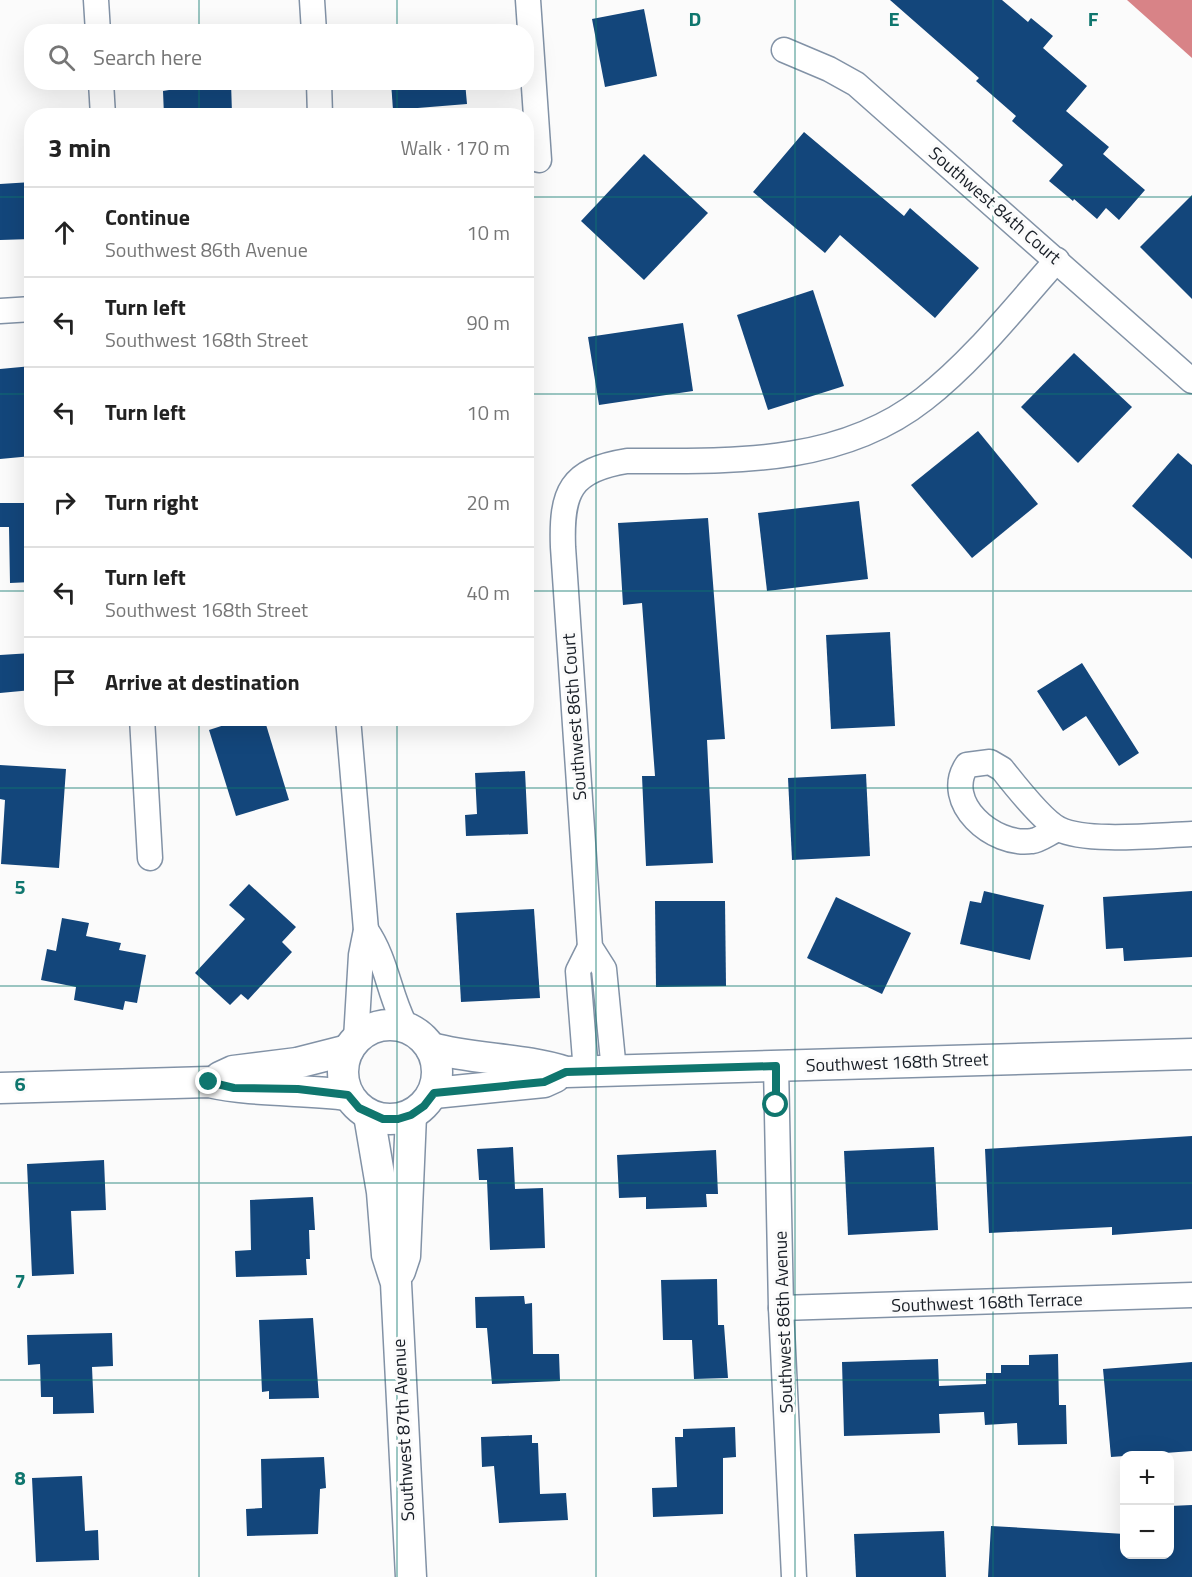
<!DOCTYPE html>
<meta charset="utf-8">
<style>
body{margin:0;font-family:"Titillium Web",sans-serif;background:#f6f6f6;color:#222}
.controls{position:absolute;right:18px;bottom:18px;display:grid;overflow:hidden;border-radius:12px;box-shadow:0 6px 24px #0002}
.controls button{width:54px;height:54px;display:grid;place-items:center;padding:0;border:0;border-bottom:2px solid #e0e0e0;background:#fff;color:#222;font:30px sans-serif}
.stop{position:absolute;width:18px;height:18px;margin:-14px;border:4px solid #0f766e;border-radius:50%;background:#fff}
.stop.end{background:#0f766e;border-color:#fff;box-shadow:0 2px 6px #0008}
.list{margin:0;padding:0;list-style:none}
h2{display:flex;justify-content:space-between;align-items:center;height:78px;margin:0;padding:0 24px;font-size:26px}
h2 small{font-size:20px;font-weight:400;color:#767676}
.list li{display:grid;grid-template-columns:39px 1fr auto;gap:18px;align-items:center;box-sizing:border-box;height:90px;padding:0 24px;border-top:2px solid #e0e0e0}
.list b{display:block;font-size:22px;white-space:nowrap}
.list p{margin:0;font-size:20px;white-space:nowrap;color:#767676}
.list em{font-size:20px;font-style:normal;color:#767676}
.icon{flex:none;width:33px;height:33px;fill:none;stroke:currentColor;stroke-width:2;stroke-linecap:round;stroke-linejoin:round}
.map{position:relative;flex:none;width:1192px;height:1577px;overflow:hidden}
.search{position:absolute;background:#fff;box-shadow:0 6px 24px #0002;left:24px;top:24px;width:510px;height:66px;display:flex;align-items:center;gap:15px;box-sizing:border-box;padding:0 21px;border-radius:24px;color:#767676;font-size:22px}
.panel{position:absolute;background:#fff;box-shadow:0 6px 24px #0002;left:24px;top:108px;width:510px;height:618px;border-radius:24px}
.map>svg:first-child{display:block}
.water{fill:#d88387}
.building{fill:#13467b}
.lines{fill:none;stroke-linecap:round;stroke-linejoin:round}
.minor-casing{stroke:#8292a6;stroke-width:27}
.tertiary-casing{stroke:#8292a6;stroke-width:33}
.minor{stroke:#fff;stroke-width:24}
.tertiary{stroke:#fff;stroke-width:30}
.route{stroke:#0f766e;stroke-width:8}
.grid{fill:none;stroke:#0f766e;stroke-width:1.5;stroke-opacity:0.55}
.labels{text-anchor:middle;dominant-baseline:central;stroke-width:6;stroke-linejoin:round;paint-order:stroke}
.street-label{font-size:18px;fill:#191f27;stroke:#fbfbfb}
.grid-label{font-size:20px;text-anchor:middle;font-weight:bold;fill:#0f766e;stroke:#fbfbfb;stroke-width:6;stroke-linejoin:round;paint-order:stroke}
</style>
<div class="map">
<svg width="1192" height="1577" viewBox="0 0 1192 1577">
<rect width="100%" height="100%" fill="#fbfbfb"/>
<path class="water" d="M1127 0H1192V58Z"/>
<g class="building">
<path d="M890 0H1002L1028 22 1031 18 1053 36 1043 48 1087 86 1066 111 1109 147 1103 154 1145 190 1119 220 1106 208 1097 219 1074 199 1073 201 1049 181 1063 165 1012 121 1016 116 976 81 979 78Z"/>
<path d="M644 9 657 76 605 87 592 19Z"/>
<path d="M168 82H231L232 114 164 116 163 91 169 90Z"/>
<path d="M391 82H465L467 104 393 110Z"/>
<path d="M804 132 904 216 910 208 979 268 935 318 840 235 825 253 753 192Z"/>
<path d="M644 154 708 213 644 280 581 221Z"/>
<path d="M32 182V239L0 240V184Z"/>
<path d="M1192 195V299L1140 247Z"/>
<path d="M813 290 844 386 768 410 737 315Z"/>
<path d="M683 323 693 391 599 405 588 337Z"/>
<path d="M1074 353 1132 407 1078 463 1021 407Z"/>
<path d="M32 366V456L0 459V369Z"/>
<path d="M978 431 1038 504 972 558 911 485Z"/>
<path d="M1178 453 1192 465V559L1132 506Z"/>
<path d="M859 501 868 579 767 591 758 513Z"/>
<path d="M0 503H32V582L10 583 9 527H0Z"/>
<path d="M708 518 725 739 707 740 713 863 646 866 642 776H655L642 603 623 605 618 523Z"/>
<path d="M890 632 895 726 831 729 826 635Z"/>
<path d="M32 653V690L0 693V655Z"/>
<path d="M1082 663 1139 753 1119 766 1086 716 1063 731 1037 691Z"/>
<path d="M246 718H264L289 800 236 816 209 730Z"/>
<path d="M0 765 66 769 59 868 1 864 5 800 0 799Z"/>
<path d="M525 771 528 834 466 836 465 815 477 814 475 773Z"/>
<path d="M866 774 870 856 792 860 788 778Z"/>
<path d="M249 884 296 927 282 942 292 952 248 1000 241 994 230 1005 195 973 245 919 229 905Z"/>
<path d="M984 891 1044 905 1030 960 960 944 970 901 981 903Z"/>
<path d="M1192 891V957L1124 961 1123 948 1106 949 1103 897Z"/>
<path d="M836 897 911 933 882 994 807 958Z"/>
<path d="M655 901H725L726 986 656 987Z"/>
<path d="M534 909 540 998 461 1002 456 913Z"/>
<path d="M62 918 89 923 86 936 121 943 119 950 146 955 137 1003 125 1001 123 1010 74 1000 76 987 41 980 47 949 56 951Z"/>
<path d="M1192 1136V1229L1112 1235V1227L989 1233 985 1149Z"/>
<path d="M513 1147 515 1189 543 1188 545 1248 490 1250 487 1180H479L477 1149Z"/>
<path d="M934 1147 938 1230 848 1235 844 1151Z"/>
<path d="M716 1150 718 1194H706L707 1207 646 1209V1197L619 1198 617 1155Z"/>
<path d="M104 1160 106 1210 71 1211 74 1274 32 1276 27 1164Z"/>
<path d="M313 1197 315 1230H309L310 1259H306L307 1275 236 1277 235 1251 251 1250 250 1200Z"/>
<path d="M717 1279 718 1325H724L728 1378 694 1379 692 1340H663L661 1280Z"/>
<path d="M524 1296 525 1304 532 1303 533 1354H559L560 1381 492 1384 487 1328H476L475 1297Z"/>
<path d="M313 1318 319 1398 269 1399V1391L262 1392 259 1320Z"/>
<path d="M112 1333 113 1366 92 1367 94 1413 53 1414V1397H41L40 1364 28 1365 27 1335Z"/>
<path d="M1058 1354 1059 1405H1066L1067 1444 1018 1445 1017 1423 985 1425 984 1412 939 1414 940 1433 844 1436 842 1362 938 1359 939 1386 986 1384V1373H1001V1365H1029V1355Z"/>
<path d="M1192 1362V1451L1111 1457 1103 1369Z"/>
<path d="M735 1427 736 1457 723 1458V1514L653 1517 652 1488 677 1487 675 1437H683V1429Z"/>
<path d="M532 1435V1443H538L540 1494 566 1493 568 1520 499 1523 494 1466 482 1467 481 1437Z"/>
<path d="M324 1457 326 1488 320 1489 318 1534 247 1536 246 1509 262 1508 261 1459Z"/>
<path d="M82 1476 85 1531 98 1530 99 1560 36 1562 32 1478Z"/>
<path d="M1192 1505V1577H988L991 1526 1125 1534V1554H1170V1506Z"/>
<path d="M944 1531 946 1577H856L854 1534Z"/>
</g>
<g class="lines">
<defs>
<g id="minor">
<path d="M96 0 98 32"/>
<path d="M312 0 314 32"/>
<path d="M528 0 539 160"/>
<path d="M784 50 829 69 856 84 1192 381"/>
<path d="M101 82 103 116"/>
<path d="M319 82 320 116"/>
<path d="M0 311 32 309"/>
<path d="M142 718 150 858"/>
<path d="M348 718 366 930 361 955 356 1039"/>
<path d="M1058 829C1050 832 1040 840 1032 841 993 847 942 802 967 765L990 762 1002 769C1013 783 1044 822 1059 829 1087 843 1159 835 1192 834"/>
<path d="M366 930C387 960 389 996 406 1027"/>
<path d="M776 1066 781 1308 794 1577"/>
<path d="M614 1071 604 969 590 947 563 547C561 492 570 470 627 461 729 461 839 466 924 399 974 360 1015 307 1057 260"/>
<path d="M586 1072 578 971 590 947"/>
<path d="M781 1308 1192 1295"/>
</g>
<g id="tertiary">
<circle cx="390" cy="1072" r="47"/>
<path d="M431 1048C476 1060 523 1058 566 1072L1192 1054"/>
<path d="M220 1077 233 1071 297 1063 348 1050"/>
<path d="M0 1088 209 1082C254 1092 302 1089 348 1095"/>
<path d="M434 1093 544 1082 555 1077"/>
<path d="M369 1115 382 1192 387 1255 396 1283 411 1577"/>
<path d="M400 1271 405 1256 411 1115"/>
</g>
</defs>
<use href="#minor" class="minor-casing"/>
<use href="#tertiary" class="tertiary-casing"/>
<use href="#minor" class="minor"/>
<use href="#tertiary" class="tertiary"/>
</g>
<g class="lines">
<path class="route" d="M209 1082 234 1088 298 1089 348 1095 359 1108 383 1119H398L411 1115 424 1106 434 1093 544 1082 566 1072 776 1066V1105"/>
</g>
<path class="grid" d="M199 0V32M397 0V32M596 0V1577M795 0V1577M993 0V1577M199 82V116M397 82V116M0 197H32M526 197H1192M0 394H32M526 394H1192M0 591H32M526 591H1192M199 718V1577M397 718V1577M0 788H1192M0 986H1192M0 1183H1192M0 1380H1192"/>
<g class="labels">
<g class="street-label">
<text transform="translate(995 205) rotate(41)">Southwest 84th Court</text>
<text transform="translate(574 717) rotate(-94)">Southwest 86th Court</text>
<text transform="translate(897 1062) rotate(-2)">Southwest 168th Street</text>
<text transform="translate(987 1302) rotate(-2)">Southwest 168th Terrace</text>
<text transform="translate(783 1322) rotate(-92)">Southwest 86th Avenue</text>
<text transform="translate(403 1430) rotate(-93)">Southwest 87th Avenue</text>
</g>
</g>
<g class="grid-label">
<text x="695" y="26">D</text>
<text x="894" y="26">E</text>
<text x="1093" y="26">F</text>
<text x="20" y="894">5</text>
<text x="20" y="1091">6</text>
<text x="20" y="1288">7</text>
<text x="20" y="1485">8</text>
</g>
</svg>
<div class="controls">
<button>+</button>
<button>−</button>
</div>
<div class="stop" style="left:776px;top:1105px"></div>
<div class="stop end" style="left:209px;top:1082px"></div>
<div class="search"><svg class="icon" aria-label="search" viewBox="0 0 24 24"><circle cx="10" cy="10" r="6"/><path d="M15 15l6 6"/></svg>Search here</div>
<section class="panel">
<h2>3 min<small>Walk · 170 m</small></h2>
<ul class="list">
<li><svg class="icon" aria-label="ahead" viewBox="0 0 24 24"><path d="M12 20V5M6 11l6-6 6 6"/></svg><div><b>Continue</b><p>Southwest 86th Avenue</p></div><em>10 m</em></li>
<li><svg class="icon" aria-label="left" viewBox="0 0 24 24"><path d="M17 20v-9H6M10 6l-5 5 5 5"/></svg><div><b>Turn left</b><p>Southwest 168th Street</p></div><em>90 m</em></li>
<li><svg class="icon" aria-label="left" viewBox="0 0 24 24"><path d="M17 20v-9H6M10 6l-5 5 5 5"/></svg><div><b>Turn left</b></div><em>10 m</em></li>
<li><svg class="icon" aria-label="right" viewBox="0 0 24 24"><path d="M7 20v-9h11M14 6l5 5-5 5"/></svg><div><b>Turn right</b></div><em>20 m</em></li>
<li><svg class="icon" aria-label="left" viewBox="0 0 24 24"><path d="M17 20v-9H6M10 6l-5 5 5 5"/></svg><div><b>Turn left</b><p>Southwest 168th Street</p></div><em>40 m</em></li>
<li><svg class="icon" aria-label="arrive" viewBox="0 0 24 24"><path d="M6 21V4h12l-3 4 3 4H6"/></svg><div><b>Arrive at destination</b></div></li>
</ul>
</section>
</div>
